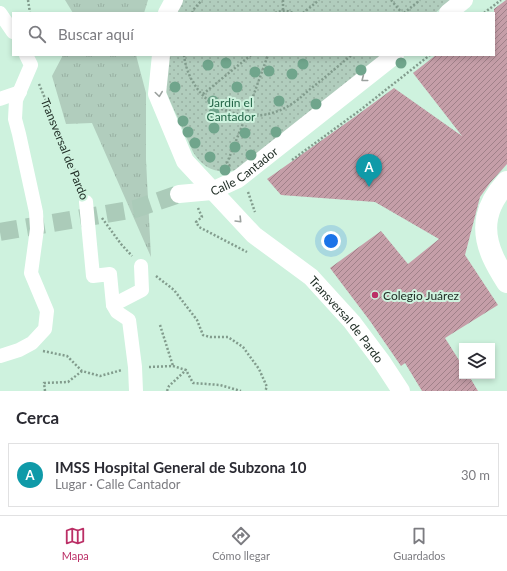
<!DOCTYPE html>
<html lang="es">
<meta charset="utf-8">
<style>
body{margin:0;font-family:Lato,sans-serif;background:#f2f2f3;color:#2b2b33}
.controls{position:absolute;right:12px;bottom:12px;display:grid;overflow:hidden;border-radius:0px;box-shadow:0 2px 6px #0003}
.controls button{width:36px;height:36px;display:grid;place-items:center;padding:0;border:0;border-bottom:1px solid #e1e1e2;background:#fff;color:#2b2b33;font:20px sans-serif}
.you{position:absolute;left:331px;top:241px;width:14px;height:14px;margin:-10px;border:3px solid #fff;border-radius:50%;background:#1a73e8;box-shadow:0 0 0 6px #1a73e833}
.badge{display:grid;place-items:center;width:26px;height:26px;border-radius:50%;background:#bb2f66;color:#fff;font-size:13px;font-weight:700}
.pin{position:absolute;translate:-50% -33px;filter:drop-shadow(0 1px 2px #0008)}
.pin::after{content:'';position:absolute;top:21px;width:14px;height:12px;background:inherit;clip-path:polygon(0 0,100% 0,50% 100%)}
.list{margin:0;padding:0;list-style:none}
h2{display:flex;justify-content:space-between;align-items:center;height:52px;margin:0;padding:0 16px;font-size:17px}
h2 small{font-size:13px;font-weight:400;color:#7c7c81}
.list li{display:grid;grid-template-columns:26px 1fr auto;gap:12px;align-items:center;box-sizing:border-box;height:64px;margin:0 8px 8px;padding:0 8px;border:1px solid #e1e1e2;border-radius:0px}
.list b{display:block;font-size:15px;white-space:nowrap}
.list p{margin:0;font-size:13px;white-space:nowrap;color:#7c7c81}
.list em{font-size:13px;font-style:normal;color:#7c7c81}
.icon{flex:none;width:22px;height:22px;fill:none;stroke:currentColor;stroke-width:2;stroke-linecap:round;stroke-linejoin:round}
.map{position:relative;flex:none;width:507px;height:391px;overflow:hidden}
.search{position:absolute;background:#fff;box-shadow:0 2px 6px #0003;left:12px;right:12px;top:12px;height:44px;display:flex;align-items:center;gap:10px;box-sizing:border-box;padding:0 14px;border-radius:0px;color:#7c7c81;font-size:15px}
.sheet{height:124px;background:#fff}
nav{display:flex;justify-content:space-around;align-items:center;box-sizing:border-box;height:56px;border-top:1px solid #e1e1e2;background:#fff;font-size:11px;color:#7c7c81}
nav a{display:grid;justify-items:center;gap:2px}
nav .on{color:#bb2f66}
.map>svg:first-child{display:block}
.grass{fill:url(#grass-tufts)}
.park{fill:url(#park-dots)}
.building{fill:url(#building-hatch)}
.lines{fill:none;stroke-linecap:round;stroke-linejoin:round}
.minor-tunnel{stroke:#abcbb9;stroke-width:18;stroke-dasharray:18 9;stroke-linecap:butt}
.path{stroke:#829c8d;stroke-width:2.5;stroke-dasharray:2 2;stroke-linecap:butt}
.pedestrian{stroke:#fff;stroke-width:14}
.minor{stroke:#fff;stroke-width:18}
.primary{stroke:#fff;stroke-width:22}
.tree{fill:#70a58c}
.oneway{stroke:#9ba19e}
.poi-dot{fill:#bb2f66;stroke:#cef2de;stroke-width:1.5}
.labels{text-anchor:middle;dominant-baseline:central;stroke-width:4;stroke-linejoin:round;paint-order:stroke}
.park-label{font-size:12px;fill:#246648;stroke:#cef2de}
.street-label{font-size:12px;fill:#212f27;stroke:#cef2de}
.poi-label{font-size:12px;fill:#212f27;stroke:#cef2de;text-anchor:start}
</style>
<div class="map">
<svg width="507" height="391" viewBox="0 0 507 391">
<defs>
<pattern id="grass-tufts" width="24" height="20" patternUnits="userSpaceOnUse"><rect width="24" height="20" fill="#b1cdbd"/><path d="M3 7l-1-3M5 7V3M7 7l1-3M15 17l-1-3M17 17v-4M19 17l1-3" fill="none" stroke="#98b0a2"/></pattern>
<pattern id="park-dots" width="8" height="8" patternUnits="userSpaceOnUse"><rect width="8" height="8" fill="#b1cdbd"/><path d="M2 2h.1M6 6h.1" fill="none" stroke="#98b0a2" stroke-width="1.8" stroke-linecap="round"/></pattern>
<pattern id="building-hatch" width="6" height="6" patternUnits="userSpaceOnUse"><rect width="6" height="6" fill="#c59ea8"/><path d="M-1 1l2-2M0 6l6-6M5 7l2-2" fill="none" stroke="#a08189"/></pattern>
</defs>
<rect width="100%" height="100%" fill="#cef2de"/>
<g class="grass">
<path d="M65 0H148L144 13H73Z"/>
<path d="M63 55H136L146 93V160L151 257 92 123 66 124 52 76Z"/>
</g>
<g class="park">
<path d="M183 0H451L435 13H175Z"/>
<path d="M167 55H383L236 170C216 174 204 169 193 152L170 101 165 89Z"/>
</g>
<path class="building" d="M506 0H507V164L490 183 480 197 465 255 498 305 445 338 462 365V376H469L478 391H422L405 363 401 366 370 321 330 268 381 231 408 264 439 239 375 202 281 195 267 179 356 116 394 88 462 136 413 73 436 55H494V9Z"/>
<g class="lines">
<path class="minor-tunnel" d="M0 232 135 209 179 194"/>
<g class="path">
<path d="M28 0 30 13"/>
<path d="M391 0 402 13"/>
<path d="M283 10V0"/>
<path d="M192 13 194 9 202 0"/>
<path d="M275 13C282 10 287 10 293 13"/>
<path d="M303 13 319 0"/>
<path d="M404 13 420 0"/>
<path d="M484 13 501 0"/>
<path d="M184 55C186 74 197 93 212 103 236 119 266 120 290 105 299 100 306 92 314 86 327 76 339 65 352 55"/>
<path d="M39 84 79 180 82 188"/>
<path d="M203 94 251 55"/>
<path d="M292 160 359 111 430 55"/>
<path d="M230 166 227 163 246 116 268 55"/>
<path d="M248 192 255 212"/>
<path d="M198 208 202 217 196 222 199 227 247 252"/>
<path d="M102 218 121 244 132 256"/>
<path d="M156 276 174 290 197 320 203 335 210 337H228L243 347 259 369 267 387 265 391"/>
<path d="M160 325 173 366"/>
<path d="M43 351 67 356 82 371 100 376 122 370"/>
<path d="M149 367 173 366 186 370 193 383 220 385 241 391"/>
<path d="M45 391 44 383 68 382 82 371"/>
<path d="M167 391 169 386 186 370"/>
</g>
<g class="pedestrian">
<path d="M0 13 13 32"/>
<path d="M0 99 20 92"/>
<path d="M86 202 93 276 110 274 113 305 142 290 141 266"/>
<path d="M113 305 117 312 129 320 135 367 136 391"/>
<path d="M0 356 19 350 32 343 45 329 47 311 31 273 37 229 36 212 19 134 15 119 16 100 31 65 26 55"/>
</g>
<g class="minor">
<path d="M167 13 174 0"/>
<path d="M448 13 464 0"/>
<path id="s1" d="M161 55 157 94 185 161 254 235 311 277 352 322 382 362 401 391"/>
<path id="s2" d="M179 194 212 191 238 179 395 55"/>
</g>
<path class="primary" d="M507 182C486 205 480 228 493 257 497 266 502 274 507 282"/>
</g>
<g class="tree">
<circle cx="226" cy="63" r="5.5"/>
<circle cx="401" cy="63" r="5.5"/>
<circle cx="303" cy="64" r="5.5"/>
<circle cx="208" cy="65" r="5.5"/>
<circle cx="361" cy="70" r="5.5"/>
<circle cx="269" cy="71" r="5.5"/>
<circle cx="255" cy="72" r="5.5"/>
<circle cx="292" cy="74" r="5.5"/>
<circle cx="175" cy="87" r="5.5"/>
<circle cx="237" cy="87" r="5.5"/>
<circle cx="213" cy="101" r="5.5"/>
<circle cx="279" cy="101" r="5.5"/>
<circle cx="316" cy="104" r="5.5"/>
<circle cx="214" cy="113" r="5.5"/>
<circle cx="183" cy="121" r="5.5"/>
<circle cx="214" cy="128" r="5.5"/>
<circle cx="188" cy="132" r="5.5"/>
<circle cx="276" cy="132" r="5.5"/>
<circle cx="245" cy="133" r="5.5"/>
<circle cx="195" cy="143" r="5.5"/>
<circle cx="235" cy="147" r="5.5"/>
<circle cx="251" cy="155" r="5.5"/>
<circle cx="210" cy="157" r="5.5"/>
<circle cx="225" cy="170" r="5.5"/>
</g>
<defs><path id="oneway-chevron" d="M-2-3.5L2.5 0L-2 3.5" fill="none" stroke-width="1.6" stroke-linecap="round" stroke-linejoin="round"/></defs>
<g class="oneway">
<use href="#oneway-chevron" transform="translate(364 79) rotate(142)"/>
<use href="#oneway-chevron" transform="translate(159 94) rotate(82)"/>
<use href="#oneway-chevron" transform="translate(239 220) rotate(46)"/>
</g>
<circle class="poi-dot" cx="375" cy="295" r="4"/>
<g class="labels">
<g class="park-label">
<text x="231" y="102">Jardín el<tspan x="231" dy="14">Cantador</tspan></text>
</g>
<g class="street-label">
<text transform="translate(65 149) rotate(68)">Transversal de Pardo</text>
<text stroke="none"><textPath href="#s2" startOffset="71">Calle Cantador</textPath></text>
<text stroke="none"><textPath href="#s1" startOffset="339">Transversal de Pardo</textPath></text>
</g>
<g class="poi-label">
<text x="383" y="295">Colegio Juárez</text>
</g>
</g>
</svg>
<div class="controls">
<button><svg class="icon" aria-label="layers" viewBox="0 0 24 24"><path d="M12 4l9 5-9 5-9-5zM3 14l9 5 9-5"/></svg></button>
</div>
<div class="you"></div>
<div class="pin badge" style="left:369px;top:187px;background:#0f9aa8">A</div>
<div class="search"><svg class="icon" aria-label="search" viewBox="0 0 24 24"><circle cx="10" cy="10" r="6"/><path d="M15 15l6 6"/></svg>Buscar aquí</div>
</div>
<section class="sheet">
<h2>Cerca<small></small></h2>
<ul class="list">
<li><span class="badge" style="background:#0f9aa8">A</span><div><b>IMSS Hospital General de Subzona 10</b><p>Lugar · Calle Cantador</p></div><em>30 m</em></li>
</ul>
</section>
<nav>
<a class="on"><svg class="icon" aria-label="map" viewBox="0 0 24 24"><path d="M3 6l6-2 6 2 6-2v14l-6 2-6-2-6 2zM9 4v14M15 6v14"/></svg>Mapa</a>
<a><svg class="icon" aria-label="directions" viewBox="0 0 24 24"><path d="M12 3l9 9-9 9-9-9zM9 14v-3h6M13 9l2 2-2 2"/></svg>Cómo llegar</a>
<a><svg class="icon" aria-label="saved" viewBox="0 0 24 24"><path d="M7 4h10v16l-5-4-5 4z"/></svg>Guardados</a>
</nav>
